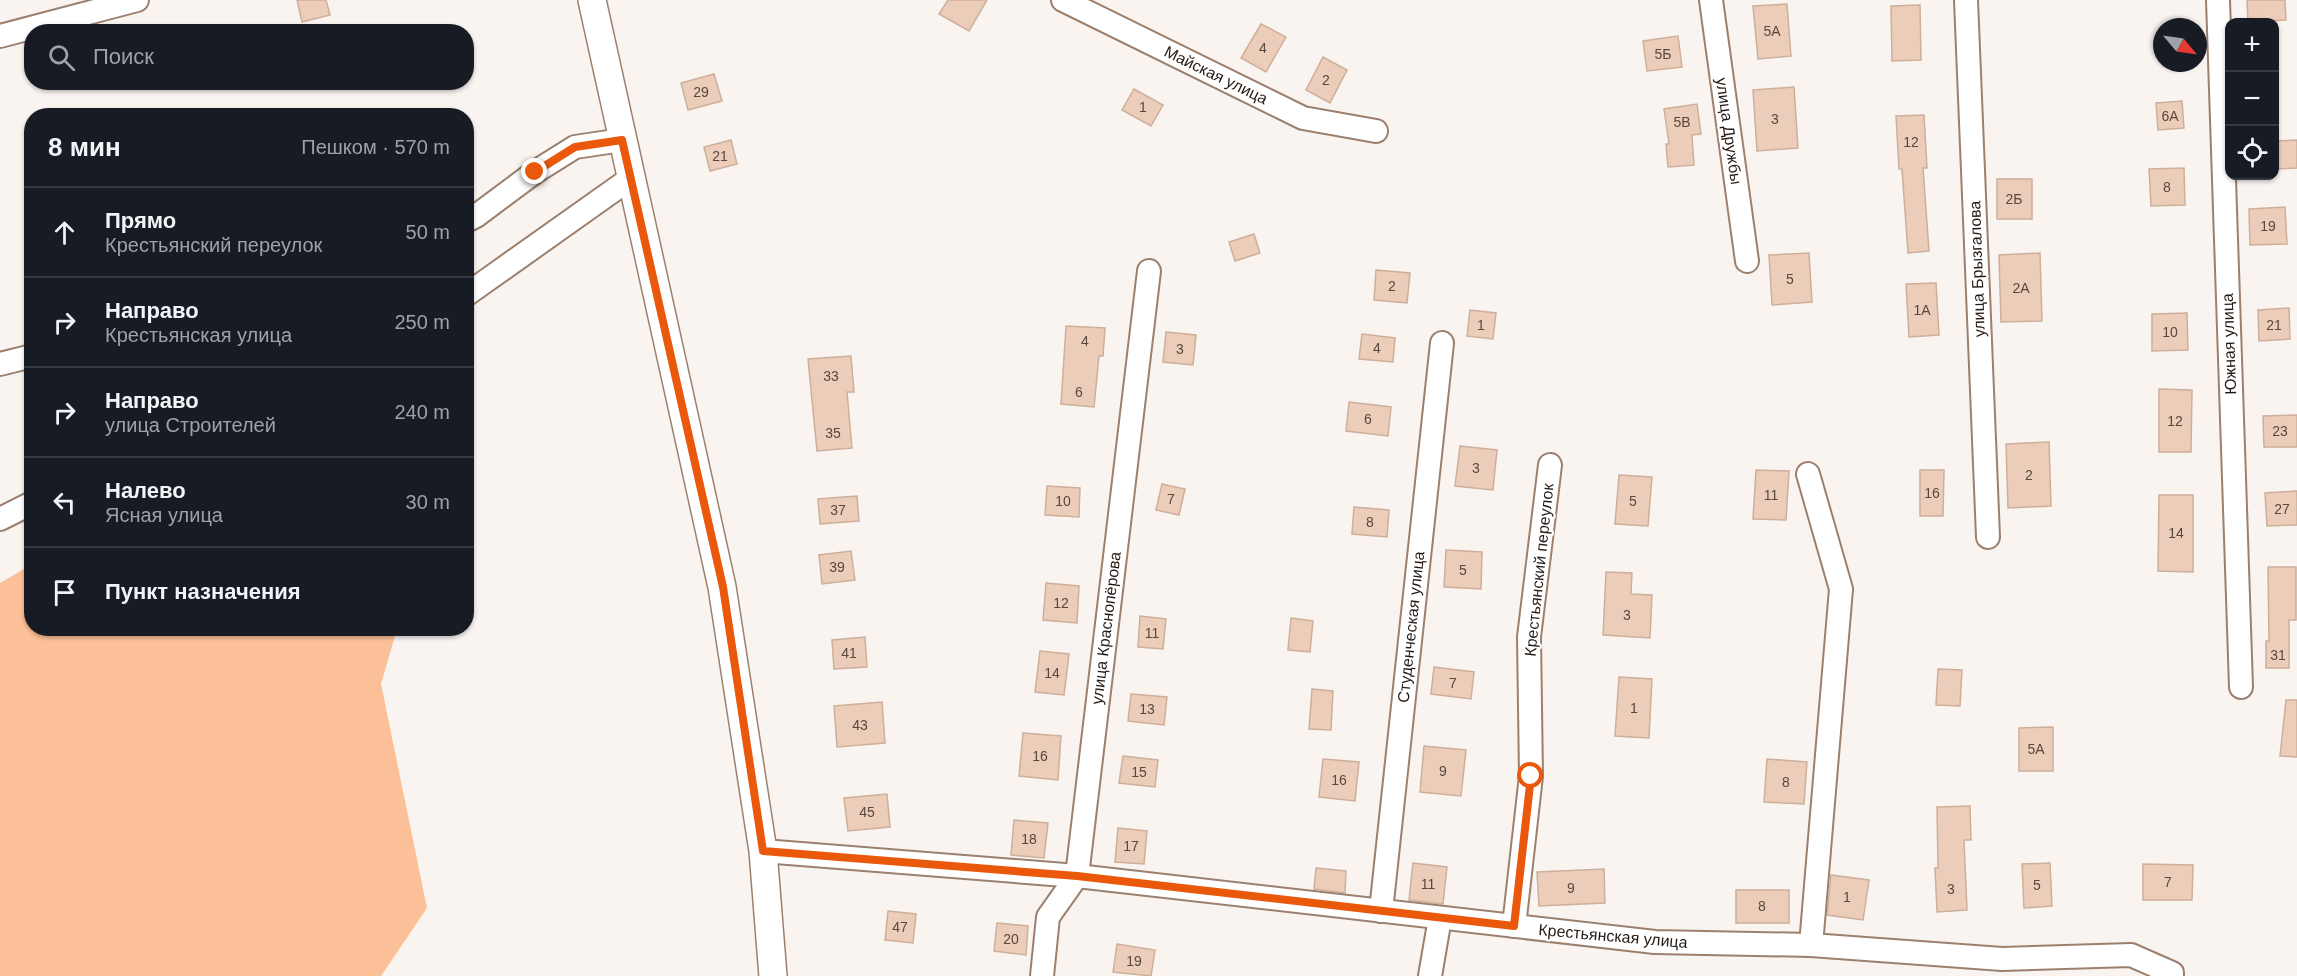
<!DOCTYPE html>
<html lang="ru">
<meta charset="utf-8">
<style>
body{margin:0;font-family:Arial,sans-serif;background:#20242c;color:#f1f3f6}
.controls{position:absolute;right:18px;top:18px;display:grid;overflow:hidden;border-radius:12px;box-shadow:0 2px 4px #0004}
.controls button{width:54px;height:54px;display:grid;place-items:center;padding:0;border:0;border-bottom:2px solid #363941;background:#171b24;color:#f1f3f6;font:30px sans-serif}
.compass{position:absolute;left:2153px;top:18px;width:54px;height:54px;border-radius:50%;background:#171b24;box-shadow:0 2px 4px #0004;rotate:119deg}
.stop{position:absolute;width:18px;height:18px;margin:-14px;border:4px solid #ea580c;border-radius:50%;background:#fff}
.stop.end{background:#ea580c;border-color:#fff;box-shadow:0 2px 6px #0008}
.list{margin:0;padding:0;list-style:none}
h2{display:flex;justify-content:space-between;align-items:center;height:78px;margin:0;padding:0 24px;font-size:26px}
h2 small{font-size:20px;font-weight:400;color:#9ea1a6}
.list li{display:grid;grid-template-columns:39px 1fr auto;gap:18px;align-items:center;box-sizing:border-box;height:90px;padding:0 24px;border-top:2px solid #363941}
.list b{display:block;font-size:22px;white-space:nowrap}
.list p{margin:0;font-size:20px;white-space:nowrap;color:#9ea1a6}
.list em{font-size:20px;font-style:normal;color:#9ea1a6}
.icon{flex:none;width:33px;height:33px;fill:none;stroke:currentColor;stroke-width:2;stroke-linecap:round;stroke-linejoin:round}
.map{position:relative;flex:none;width:2297px;height:976px;overflow:hidden}
.search{position:absolute;background:#171b24;box-shadow:0 2px 4px #0004;left:24px;top:24px;width:450px;height:66px;display:flex;align-items:center;gap:15px;box-sizing:border-box;padding:0 21px;border-radius:24px;color:#9ea1a6;font-size:22px}
.panel{position:absolute;background:#171b24;box-shadow:0 2px 4px #0004;left:24px;top:108px;width:450px;height:528px;border-radius:24px}
.map>svg:first-child{display:block}
.green{fill:#fcc098}
.building{fill:#eccdb9;stroke:#cdaf9b;stroke-width:1.5}
.lines{fill:none;stroke-linecap:round;stroke-linejoin:round}
.minor-casing{stroke:#9c806e;stroke-width:26}
.tertiary-casing{stroke:#9c806e;stroke-width:30}
.minor{stroke:#fff;stroke-width:22}
.tertiary{stroke:#fff;stroke-width:27}
.route{stroke:#ea580c;stroke-width:8}
.labels{text-anchor:middle;dominant-baseline:central;stroke-width:4.5;stroke-linejoin:round;paint-order:stroke}
.number-label{font-size:14px;fill:#58483d}
.street-label{font-size:16px;fill:#261b14;stroke:#fff}
</style>
<div class="map">
<svg width="2297" height="976" viewBox="0 0 2297 976">
<rect width="100%" height="100%" fill="#faf4f0"/>
<path class="green" d="M31 565 32 628 397 629 381 684 427 908 381 976H0V583Z"/>
<g class="building">
<path d="M297 0H326L330 15 302 22Z"/>
<path d="M948 0H987L969 31 939 14Z"/>
<path d="M2247 0H2285L2286 20 2248 22Z"/>
<path d="M1787 4 1791 56 1758 59 1753 6Z"/>
<path d="M1920 5 1921 60 1892 61 1891 6Z"/>
<path d="M1261 24 1286 37 1266 72 1241 58Z"/>
<path d="M1678 36 1682 67 1647 71 1643 41Z"/>
<path d="M1323 57 1347 70 1330 103 1306 90Z"/>
<path d="M714 74 722 101 688 110 681 83Z"/>
<path d="M1794 87 1798 148 1757 151 1753 90Z"/>
<path d="M1134 89 1163 105 1151 126 1122 110Z"/>
<path d="M2182 101 2184 128 2158 130 2156 103Z"/>
<path d="M1697 104 1701 134 1692 135 1694 165 1668 167 1666 144H1669L1664 109Z"/>
<path d="M1924 115 1927 168H1923L1929 251 1908 253 1902 169H1899L1896 116Z"/>
<path d="M731 140 737 164 710 171 704 147Z"/>
<path d="M2297 140V168L2274 169V141Z"/>
<path d="M2184 168 2185 205 2151 206 2149 169Z"/>
<rect x="1997" y="179" width="35" height="40"/>
<path d="M2285 207 2287 244 2250 245 2249 209Z"/>
<path d="M1254 234 1260 253 1235 261 1229 242Z"/>
<path d="M1809 253 1812 302 1772 305 1769 255Z"/>
<path d="M2040 253 2042 321 2001 322 1999 255Z"/>
<path d="M1376 270 1410 273 1407 303 1374 300Z"/>
<path d="M1936 283 1939 335 1909 337 1906 284Z"/>
<path d="M2289 308 2290 339 2259 341 2258 310Z"/>
<path d="M1470 310 1496 313 1493 339 1467 336Z"/>
<path d="M2187 313 2188 350 2152 351V314Z"/>
<path d="M1066 326 1105 328 1103 356H1099L1094 407 1061 404Z"/>
<path d="M1166 332 1196 335 1193 365 1163 362Z"/>
<path d="M1362 334 1395 338 1393 362 1359 359Z"/>
<path d="M851 356 854 392H847L852 448 817 451 808 359Z"/>
<path d="M2159 389 2192 390 2191 452H2159Z"/>
<path d="M1349 402 1391 407 1388 436 1346 431Z"/>
<path d="M2297 415V447H2264L2263 416Z"/>
<path d="M2049 442 2051 506 2008 508 2006 444Z"/>
<path d="M1460 446 1497 450 1493 490 1455 486Z"/>
<path d="M1756 470 1789 471 1786 520 1753 519Z"/>
<path d="M1920 470H1944L1943 516H1920Z"/>
<path d="M1619 475 1652 477 1648 526 1615 524Z"/>
<path d="M1162 484 1185 489 1179 515 1156 510Z"/>
<path d="M1047 486 1080 488 1079 517 1045 515Z"/>
<path d="M2297 491V525L2267 526 2265 493Z"/>
<path d="M2159 495H2193V572L2158 571Z"/>
<path d="M857 496 859 521 820 524 818 499Z"/>
<path d="M1354 507 1389 510 1387 537 1352 534Z"/>
<path d="M1446 550 1482 552 1481 589 1444 587Z"/>
<path d="M851 551 855 580 822 584 819 555Z"/>
<path d="M2268 567H2296V620H2289V668H2266V641H2269Z"/>
<path d="M1606 572 1632 573 1631 594 1652 595 1650 638 1603 635Z"/>
<path d="M1046 583 1079 586 1077 623 1043 620Z"/>
<path d="M1140 616 1166 619 1163 649 1138 647Z"/>
<path d="M1291 618 1313 621 1310 652 1288 650Z"/>
<path d="M865 637 867 667 834 669 832 640Z"/>
<path d="M1040 651 1069 654 1064 695 1035 692Z"/>
<path d="M1434 667 1474 672 1471 699 1431 694Z"/>
<path d="M1938 669 1962 670 1960 706 1936 705Z"/>
<path d="M1619 677 1652 679 1649 738 1615 736Z"/>
<path d="M1312 689 1333 691 1331 730 1309 729Z"/>
<path d="M1131 694 1167 697 1164 725 1128 721Z"/>
<path d="M2286 700H2297V757L2280 756Z"/>
<path d="M882 702 885 743 837 747 834 706Z"/>
<path d="M2053 727V771H2019V728Z"/>
<path d="M1023 733 1061 736 1058 780 1019 776Z"/>
<path d="M1424 746 1466 750 1461 796 1420 792Z"/>
<path d="M1123 756 1158 760 1155 787 1119 783Z"/>
<path d="M1323 759 1359 762 1355 801 1319 797Z"/>
<path d="M1767 759 1807 762 1804 804 1764 802Z"/>
<path d="M887 794 890 827 848 831 844 798Z"/>
<path d="M1970 806 1971 840H1964L1967 910 1937 912 1935 868H1938L1937 807Z"/>
<path d="M1014 820 1048 823 1044 858 1011 855Z"/>
<path d="M1118 828 1147 831 1144 864 1115 862Z"/>
<path d="M1413 863 1447 867 1443 904 1409 900Z"/>
<path d="M2050 863 2052 906 2024 908 2022 864Z"/>
<path d="M2143 864 2193 865 2192 900H2143Z"/>
<path d="M1316 868 1346 871 1345 893 1314 889Z"/>
<path d="M1604 869 1605 903 1539 906 1537 872Z"/>
<path d="M1831 875 1869 880 1863 920 1827 915Z"/>
<rect x="1736" y="890" width="53" height="33"/>
<path d="M888 911 916 914 913 943 885 940Z"/>
<path d="M997 923 1028 926 1026 955 994 951Z"/>
<path d="M1117 944 1155 950 1151 976 1113 972Z"/>
</g>
<g class="lines">
<defs>
<g id="minor">
<path d="M1063 0 1303 118 1376 131"/>
<path d="M1711 0 1747 261"/>
<path d="M1966 0 1988 537"/>
<path d="M2218 0 2241 687"/>
<path d="M0 36 137 0"/>
<path d="M466 221 476 216 535 172 575 147 622 140"/>
<path d="M466 295 631 178"/>
<path d="M0 364 32 356"/>
<path d="M1808 474 1841 589 1811 945"/>
<path d="M0 519 32 503"/>
<path d="M763 851 1077 876 1655 942 1811 945 2002 959 2131 955 2172 973V976"/>
<path d="M1381 911 1442 343"/>
<path d="M1514 926 1531 776 1529 637 1550 465"/>
<path d="M1042 976 1048 917 1077 876 1149 271"/>
<path d="M1430 976 1440 918"/>
</g>
<path id="tertiary" d="M592 0 722 587 763 851 773 976"/>
</defs>
<use href="#minor" class="minor-casing"/>
<use href="#tertiary" class="tertiary-casing"/>
<use href="#minor" class="minor"/>
<use href="#tertiary" class="tertiary"/>
</g>
<g class="lines">
<path class="route" d="M535 172 575 147 622 140 723 587 763 851 1077 876 1514 926 1531 776"/>
</g>
<g class="labels">
<g class="number-label">
<text x="1772" y="31">5А</text>
<text x="1263" y="48">4</text>
<text x="1663" y="54">5Б</text>
<text x="1326" y="80">2</text>
<text x="701" y="92">29</text>
<text x="1143" y="107">1</text>
<text x="2170" y="116">6А</text>
<text x="1775" y="119">3</text>
<text x="1682" y="122">5В</text>
<text x="1911" y="142">12</text>
<text x="720" y="156">21</text>
<text x="2167" y="187">8</text>
<text x="2014" y="199">2Б</text>
<text x="2268" y="226">19</text>
<text x="1790" y="279">5</text>
<text x="1392" y="286">2</text>
<text x="2021" y="288">2А</text>
<text x="1922" y="310">1А</text>
<text x="1481" y="325">1</text>
<text x="2274" y="325">21</text>
<text x="2170" y="332">10</text>
<text x="1085" y="341">4</text>
<text x="1377" y="348">4</text>
<text x="1180" y="349">3</text>
<text x="831" y="376">33</text>
<text x="1079" y="392">6</text>
<text x="1368" y="419">6</text>
<text x="2175" y="421">12</text>
<text x="2280" y="431">23</text>
<text x="833" y="433">35</text>
<text x="1476" y="468">3</text>
<text x="2029" y="475">2</text>
<text x="1932" y="493">16</text>
<text x="1771" y="495">11</text>
<text x="1171" y="499">7</text>
<text x="1063" y="501">10</text>
<text x="1633" y="501">5</text>
<text x="2282" y="509">27</text>
<text x="838" y="510">37</text>
<text x="1370" y="522">8</text>
<text x="2176" y="533">14</text>
<text x="837" y="567">39</text>
<text x="1463" y="570">5</text>
<text x="1061" y="603">12</text>
<text x="1627" y="615">3</text>
<text x="1152" y="633">11</text>
<text x="849" y="653">41</text>
<text x="2278" y="655">31</text>
<text x="1052" y="673">14</text>
<text x="1453" y="683">7</text>
<text x="1634" y="708">1</text>
<text x="1147" y="709">13</text>
<text x="860" y="725">43</text>
<text x="2036" y="749">5А</text>
<text x="1040" y="756">16</text>
<text x="1443" y="771">9</text>
<text x="1139" y="772">15</text>
<text x="1339" y="780">16</text>
<text x="1786" y="782">8</text>
<text x="867" y="812">45</text>
<text x="1029" y="839">18</text>
<text x="1131" y="846">17</text>
<text x="2168" y="882">7</text>
<text x="1428" y="884">11</text>
<text x="2037" y="885">5</text>
<text x="1571" y="888">9</text>
<text x="1951" y="889">3</text>
<text x="1847" y="897">1</text>
<text x="1762" y="906">8</text>
<text x="900" y="927">47</text>
<text x="1011" y="939">20</text>
<text x="1134" y="961">19</text>
</g>
<g class="street-label">
<text transform="translate(1216 75) rotate(26)">Майская улица</text>
<text transform="translate(1729 131) rotate(82)">улица Дружбы</text>
<text transform="translate(1977 269) rotate(-92)">улица Брызгалова</text>
<text transform="translate(2229 344) rotate(-92)">Южная улица</text>
<text transform="translate(1539 570) rotate(-84)">Крестьянский переулок</text>
<text transform="translate(1411 627) rotate(-84)">Студенческая улица</text>
<text transform="translate(1106 628) rotate(-83)">улица Краснопёрова</text>
<text transform="translate(1613 936) rotate(5)">Крестьянская улица</text>
</g>
</g>
</svg>
<div class="controls">
<button>+</button>
<button>−</button>
<button><svg class="icon" aria-label="locate" viewBox="0 0 24 24"><circle cx="12" cy="12" r="6"/><path d="M12 2v4M12 18v4M2 12h4M18 12h4"/></svg></button>
</div>
<svg class="compass" viewBox="-18 -18 36 36"><path d="M0-13l5 13h-10z" fill="#e53935"/><path d="M0 13l5-13h-10z" fill="#9ea1a6"/></svg>
<div class="stop" style="left:1531px;top:776px"></div>
<div class="stop end" style="left:535px;top:172px"></div>
<div class="search"><svg class="icon" aria-label="search" viewBox="0 0 24 24"><circle cx="10" cy="10" r="6"/><path d="M15 15l6 6"/></svg>Поиск</div>
<section class="panel">
<h2>8 мин<small>Пешком · 570 m</small></h2>
<ul class="list">
<li><svg class="icon" aria-label="ahead" viewBox="0 0 24 24"><path d="M12 20V5M6 11l6-6 6 6"/></svg><div><b>Прямо</b><p>Крестьянский переулок</p></div><em>50 m</em></li>
<li><svg class="icon" aria-label="right" viewBox="0 0 24 24"><path d="M7 20v-9h11M14 6l5 5-5 5"/></svg><div><b>Направо</b><p>Крестьянская улица</p></div><em>250 m</em></li>
<li><svg class="icon" aria-label="right" viewBox="0 0 24 24"><path d="M7 20v-9h11M14 6l5 5-5 5"/></svg><div><b>Направо</b><p>улица Строителей</p></div><em>240 m</em></li>
<li><svg class="icon" aria-label="left" viewBox="0 0 24 24"><path d="M17 20v-9H6M10 6l-5 5 5 5"/></svg><div><b>Налево</b><p>Ясная улица</p></div><em>30 m</em></li>
<li><svg class="icon" aria-label="arrive" viewBox="0 0 24 24"><path d="M6 21V4h12l-3 4 3 4H6"/></svg><div><b>Пункт назначения</b></div></li>
</ul>
</section>
</div>
